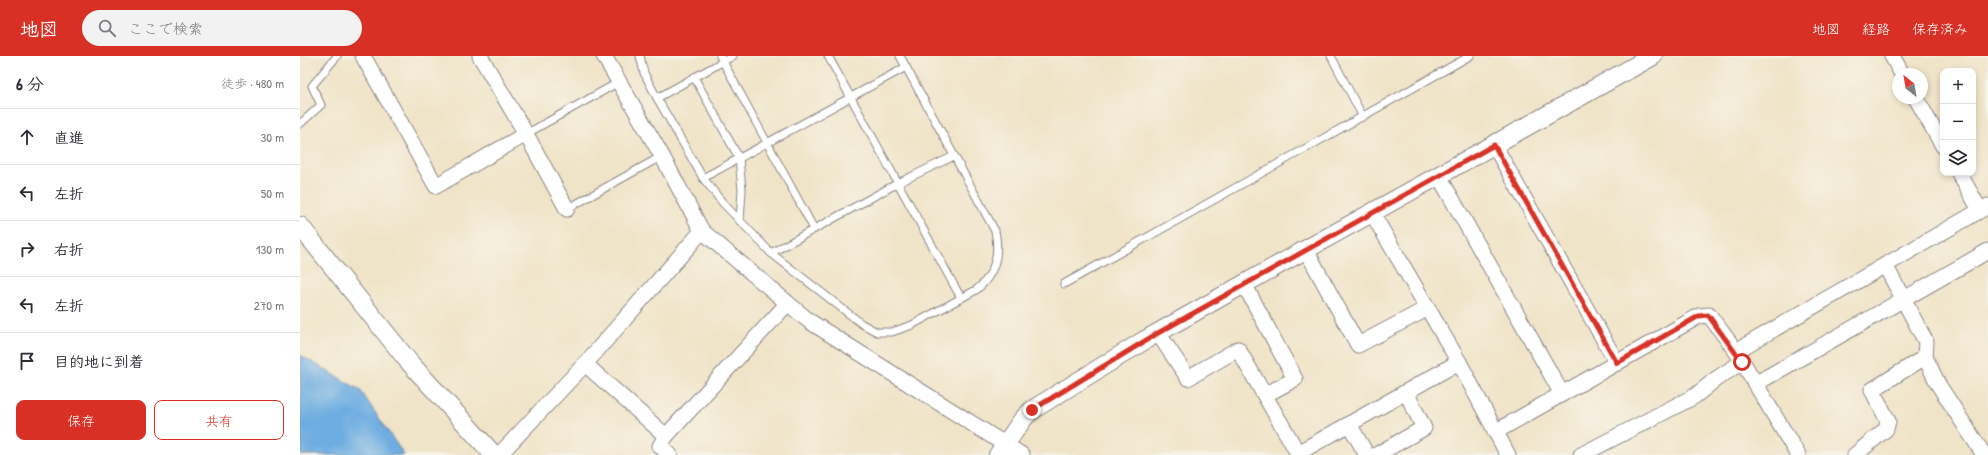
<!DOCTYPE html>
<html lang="ja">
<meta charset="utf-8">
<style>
body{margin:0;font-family:"Patrick Hand","Klee One",sans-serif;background:#f2f2f3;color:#2b2b33}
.controls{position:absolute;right:12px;top:12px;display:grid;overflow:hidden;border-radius:8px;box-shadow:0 2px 6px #0003}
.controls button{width:36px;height:36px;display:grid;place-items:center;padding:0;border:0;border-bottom:1px solid #e1e1e2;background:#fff;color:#2b2b33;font:20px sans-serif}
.compass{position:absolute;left:1592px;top:12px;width:36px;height:36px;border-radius:50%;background:#fff;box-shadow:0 2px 6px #0003;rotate:329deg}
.stop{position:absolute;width:12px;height:12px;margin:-9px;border:3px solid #d93025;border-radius:50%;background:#fff}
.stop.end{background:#d93025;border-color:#fff;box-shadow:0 1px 4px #0008}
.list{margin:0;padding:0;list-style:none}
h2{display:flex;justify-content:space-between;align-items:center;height:52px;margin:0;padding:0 16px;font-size:17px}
h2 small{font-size:13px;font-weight:400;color:#7c7c81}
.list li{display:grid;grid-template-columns:26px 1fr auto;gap:12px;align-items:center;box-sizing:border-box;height:56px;padding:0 16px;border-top:1px solid #e1e1e2}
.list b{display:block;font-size:15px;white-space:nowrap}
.list em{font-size:13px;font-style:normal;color:#7c7c81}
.actions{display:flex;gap:8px;padding:12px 16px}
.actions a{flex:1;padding:9px 0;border:1px solid #d93025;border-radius:8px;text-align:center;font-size:14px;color:#d93025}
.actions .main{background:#d93025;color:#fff}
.icon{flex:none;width:22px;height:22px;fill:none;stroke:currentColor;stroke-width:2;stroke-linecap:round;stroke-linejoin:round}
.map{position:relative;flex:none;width:1688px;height:399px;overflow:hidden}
header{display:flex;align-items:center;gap:24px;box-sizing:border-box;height:56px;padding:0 20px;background:#d93025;color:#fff}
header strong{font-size:19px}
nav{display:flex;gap:22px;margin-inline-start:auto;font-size:14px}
.search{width:280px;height:36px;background:#f2f2f3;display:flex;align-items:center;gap:10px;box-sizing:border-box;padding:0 14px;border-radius:22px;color:#7c7c81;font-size:15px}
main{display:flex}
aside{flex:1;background:#fff}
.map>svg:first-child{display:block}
.water{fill:#6eade1;stroke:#48688e}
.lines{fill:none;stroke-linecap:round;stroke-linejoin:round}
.service-casing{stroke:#898382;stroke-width:9}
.minor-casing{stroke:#898382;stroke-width:17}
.tertiary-casing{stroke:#898382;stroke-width:20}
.service{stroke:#fff;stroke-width:7}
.minor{stroke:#fff;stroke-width:15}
.tertiary{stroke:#fff;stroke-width:18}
.route{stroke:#d93025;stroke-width:5}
</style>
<header>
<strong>地図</strong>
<div class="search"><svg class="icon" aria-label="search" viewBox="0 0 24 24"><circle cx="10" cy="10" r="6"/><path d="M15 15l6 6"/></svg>ここで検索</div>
<nav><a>地図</a><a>経路</a><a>保存済み</a></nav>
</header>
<main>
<aside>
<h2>6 分<small>徒歩 · 480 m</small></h2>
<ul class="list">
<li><svg class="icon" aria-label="ahead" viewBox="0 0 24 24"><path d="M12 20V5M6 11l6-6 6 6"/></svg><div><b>直進</b></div><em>30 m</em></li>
<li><svg class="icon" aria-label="left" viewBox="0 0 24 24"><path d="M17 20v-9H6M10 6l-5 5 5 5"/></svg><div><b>左折</b></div><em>50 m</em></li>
<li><svg class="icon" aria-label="right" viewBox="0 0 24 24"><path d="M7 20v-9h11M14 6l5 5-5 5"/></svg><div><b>右折</b></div><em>130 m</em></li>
<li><svg class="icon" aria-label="left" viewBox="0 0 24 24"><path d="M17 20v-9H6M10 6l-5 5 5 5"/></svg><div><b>左折</b></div><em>270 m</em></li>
<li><svg class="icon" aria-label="arrive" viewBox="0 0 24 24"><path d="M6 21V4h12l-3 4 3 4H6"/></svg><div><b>目的地に到着</b></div></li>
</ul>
<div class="actions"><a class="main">保存</a><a>共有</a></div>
</aside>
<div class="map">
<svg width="1688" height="399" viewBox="0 0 1688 399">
<rect width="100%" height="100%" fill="#f7f3e8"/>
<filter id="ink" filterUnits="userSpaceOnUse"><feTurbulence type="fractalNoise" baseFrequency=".025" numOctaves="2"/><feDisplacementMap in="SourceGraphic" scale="8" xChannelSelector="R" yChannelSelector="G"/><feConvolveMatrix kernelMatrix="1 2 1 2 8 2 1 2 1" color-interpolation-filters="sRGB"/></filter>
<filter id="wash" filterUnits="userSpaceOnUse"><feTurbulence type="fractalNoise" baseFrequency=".012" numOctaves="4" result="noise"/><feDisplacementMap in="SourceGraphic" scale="16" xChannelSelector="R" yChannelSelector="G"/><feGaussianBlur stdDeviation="0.9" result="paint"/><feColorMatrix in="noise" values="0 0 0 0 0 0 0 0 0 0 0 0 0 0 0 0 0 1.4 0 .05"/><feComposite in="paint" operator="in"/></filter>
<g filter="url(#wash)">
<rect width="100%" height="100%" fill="#f0e4c8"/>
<path class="water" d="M0 299 60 334 104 399H1Z"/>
</g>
<g filter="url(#ink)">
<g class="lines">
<defs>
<g id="service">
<path d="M340 0 344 17 357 42 403 122 422 146 471 197 562 268 577 276H592L612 269 676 234C695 219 700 199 695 175L600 0"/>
<path d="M420 0 514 173"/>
<path d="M528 0 661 242"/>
<path d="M1031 0 1063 61"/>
<path d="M394 21 439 102 442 134 440 165"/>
<path d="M357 42 433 0"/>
<path d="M0 68 21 49 12 30 37 0"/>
<path d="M226 78 319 26"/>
<path d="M403 122 606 11"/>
<path d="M267 153 362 100"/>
<path d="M471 197 598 127 654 100"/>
<path d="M764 228 1170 0"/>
</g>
<g id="minor">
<path d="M63 0 136 130 226 78"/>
<path d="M180 0 226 78 267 153"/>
<path d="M304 0 362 100 402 175 509 265 722 399"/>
<path d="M1592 0 1602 18"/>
<path d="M1616 42 1643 90"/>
<path d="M1194 89 1317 307"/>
<path d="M1659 117 1680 154"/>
<path d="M1139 120 1262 338"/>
<path d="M1072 157 1159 306 1208 399"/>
<path d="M1006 194 1058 289 1128 252"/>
<path d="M1585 209 1626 286 1625 301 1638 328 1684 399"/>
<path d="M944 228 995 323 965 339"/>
<path d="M858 277 888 322 938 293 999 399"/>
<path d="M1436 295 1688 150"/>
<path d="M285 308 366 380"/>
<path d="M1455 328 1688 195"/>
<path d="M1049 368 1067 399"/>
<path d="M1195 376 1399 260 1409 259 1436 295 1498 399"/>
<path d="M998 397 1159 306"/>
<path d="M199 399 285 308 402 175"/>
<path d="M370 399 360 390 366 380 487 248"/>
<path d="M1076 399 1124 372 1106 336"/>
<path d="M1281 399 1395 340 1416 323 1442 306"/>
<path d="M1555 399 1586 373 1588 365 1572 334 1625 301"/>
</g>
<g id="tertiary">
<path d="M0 170 109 306 194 399"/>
<path d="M698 399 723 363 732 354 845 284 944 228 1353 0"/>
</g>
</defs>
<use href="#service" class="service-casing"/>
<use href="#minor" class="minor-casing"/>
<use href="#tertiary" class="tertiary-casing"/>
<use href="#service" class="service"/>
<use href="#minor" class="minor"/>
<use href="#tertiary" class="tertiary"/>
</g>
</g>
<g class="lines" filter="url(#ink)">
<path class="route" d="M732 354 858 277 1194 89 1317 307 1399 260 1408 259 1442 306"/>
</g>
</svg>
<div class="controls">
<button>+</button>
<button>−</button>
<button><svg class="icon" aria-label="layers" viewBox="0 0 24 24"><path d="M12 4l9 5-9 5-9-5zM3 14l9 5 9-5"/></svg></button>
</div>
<svg class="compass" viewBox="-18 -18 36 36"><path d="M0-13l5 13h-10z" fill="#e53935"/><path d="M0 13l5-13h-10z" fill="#7c7c81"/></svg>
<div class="stop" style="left:1442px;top:306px"></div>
<div class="stop end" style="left:732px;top:354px"></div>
</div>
</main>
